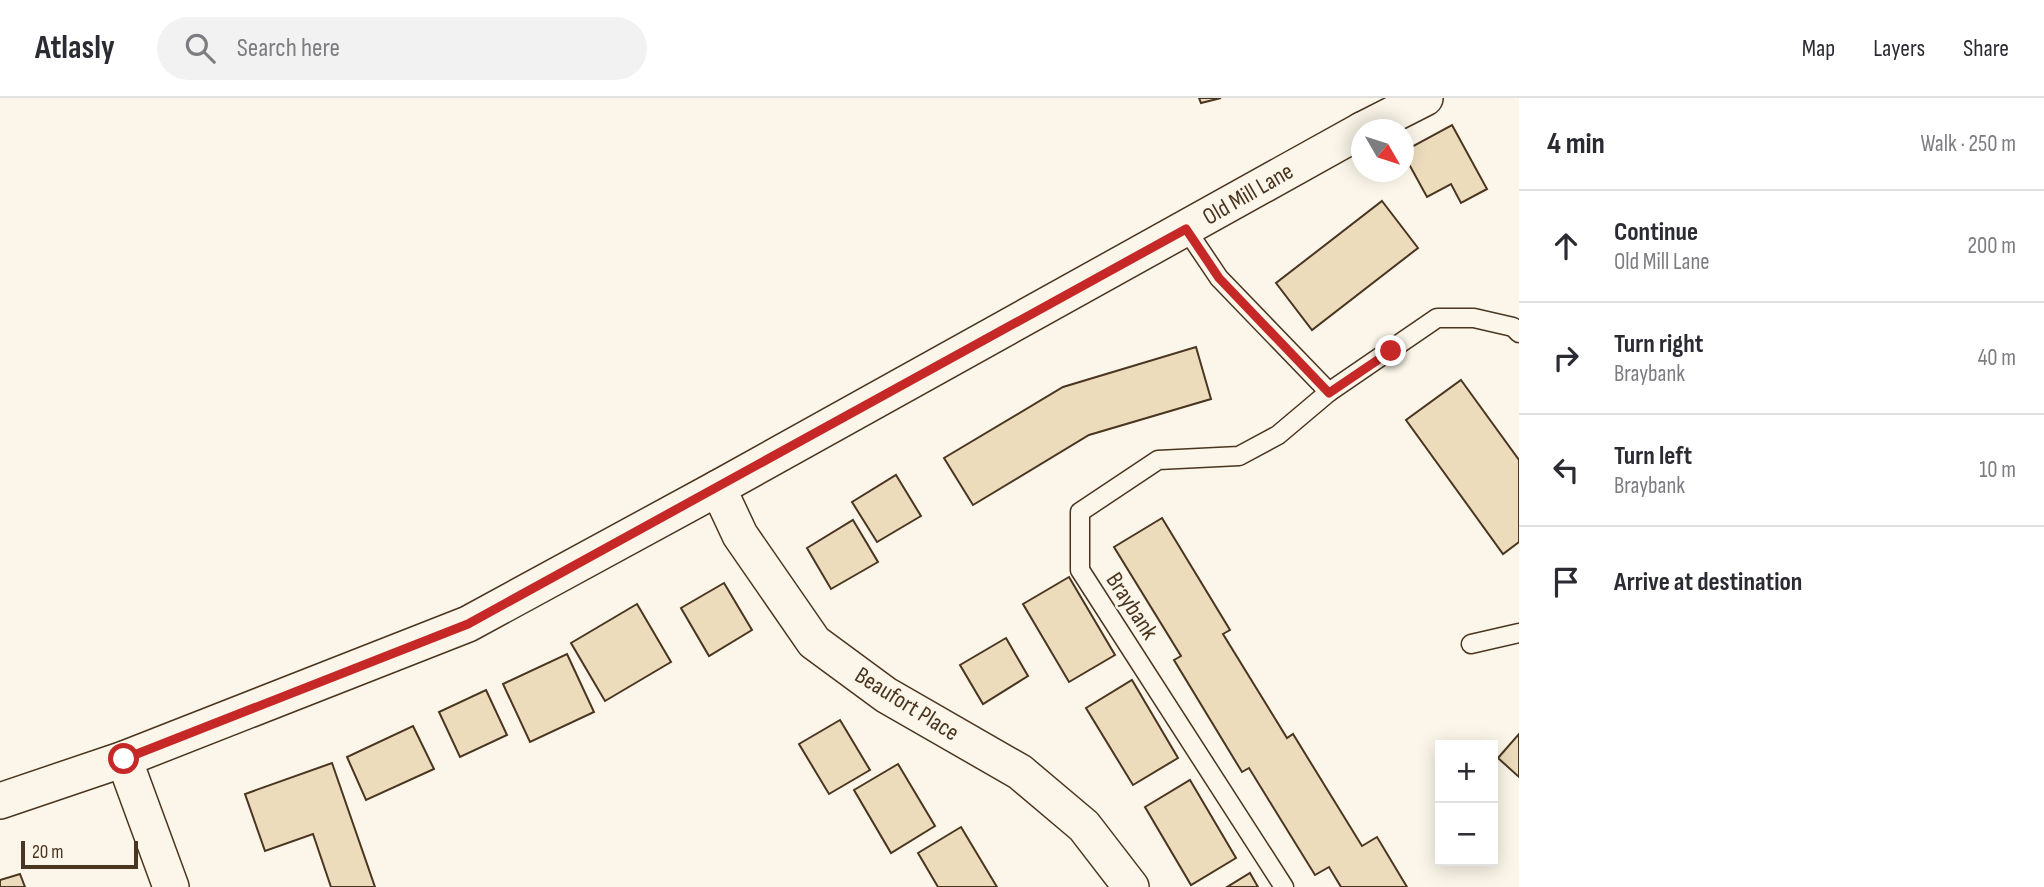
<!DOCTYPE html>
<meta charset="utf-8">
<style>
body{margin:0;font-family:"Sofia Sans Condensed",sans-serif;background:#f2f2f3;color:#2b2b33}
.controls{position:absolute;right:21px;bottom:21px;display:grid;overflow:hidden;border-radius:0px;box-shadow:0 4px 18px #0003}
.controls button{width:63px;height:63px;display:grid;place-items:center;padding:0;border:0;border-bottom:2px solid #e1e1e2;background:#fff;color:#2b2b33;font:35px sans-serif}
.compass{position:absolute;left:1351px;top:21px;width:63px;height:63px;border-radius:50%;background:#fff;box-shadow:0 4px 18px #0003;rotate:129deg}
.scale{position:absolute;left:21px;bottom:18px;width:117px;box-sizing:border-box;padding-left:7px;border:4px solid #4a3520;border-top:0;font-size:19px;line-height:24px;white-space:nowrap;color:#4a3520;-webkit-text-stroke:5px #fbf6e9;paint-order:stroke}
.stop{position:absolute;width:21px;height:21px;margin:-16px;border:5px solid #c62828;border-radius:50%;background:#fff}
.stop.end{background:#c62828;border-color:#fff;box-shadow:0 2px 7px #0008}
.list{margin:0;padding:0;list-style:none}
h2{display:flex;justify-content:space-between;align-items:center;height:91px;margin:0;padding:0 28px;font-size:30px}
h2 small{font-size:23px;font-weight:400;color:#7c7c81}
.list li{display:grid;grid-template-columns:46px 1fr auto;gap:21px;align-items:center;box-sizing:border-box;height:112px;padding:0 28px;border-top:2px solid #e1e1e2}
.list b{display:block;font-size:26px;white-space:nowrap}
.list p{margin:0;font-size:23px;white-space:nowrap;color:#7c7c81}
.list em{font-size:23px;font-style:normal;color:#7c7c81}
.icon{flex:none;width:38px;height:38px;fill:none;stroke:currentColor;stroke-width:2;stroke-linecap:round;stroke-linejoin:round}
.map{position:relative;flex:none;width:1519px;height:789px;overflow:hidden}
header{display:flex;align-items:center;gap:42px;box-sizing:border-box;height:98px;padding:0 35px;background:#fff;border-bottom:2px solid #e1e1e2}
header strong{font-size:33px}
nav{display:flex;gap:38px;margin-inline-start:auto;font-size:24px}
.search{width:490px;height:63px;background:#f2f2f3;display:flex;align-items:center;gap:18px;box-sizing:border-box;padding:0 24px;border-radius:38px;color:#7c7c81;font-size:26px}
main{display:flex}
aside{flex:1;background:#fff}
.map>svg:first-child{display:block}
.building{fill:#ecdcbc;stroke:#4a3520;stroke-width:2}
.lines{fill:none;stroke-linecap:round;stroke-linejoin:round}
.service-casing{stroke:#4a3520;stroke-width:21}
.minor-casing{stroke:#4a3520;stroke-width:38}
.service{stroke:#fbf6e9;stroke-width:18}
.minor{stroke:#fbf6e9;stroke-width:35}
.route{stroke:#c62828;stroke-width:9}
.labels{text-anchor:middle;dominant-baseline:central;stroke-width:5;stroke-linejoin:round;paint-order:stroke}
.street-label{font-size:24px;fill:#4a3520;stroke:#fbf6e9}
</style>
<header>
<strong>Atlasly</strong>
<div class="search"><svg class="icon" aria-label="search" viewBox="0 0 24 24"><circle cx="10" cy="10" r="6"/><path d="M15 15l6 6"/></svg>Search here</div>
<nav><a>Map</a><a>Layers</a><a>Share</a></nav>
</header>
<main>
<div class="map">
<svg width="1519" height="789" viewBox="0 0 1519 789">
<rect width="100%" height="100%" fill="#fbf6e9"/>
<g class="building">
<path d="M1199 0H1221L1201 5Z"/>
<path d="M1452 27 1487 91 1461 105 1451 86 1427 99 1404 57V53Z"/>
<path d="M1382 103 1418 150 1312 232 1276 185Z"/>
<path d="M1196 249 1211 301 1089 337 973 407 944 360 1063 289Z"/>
<path d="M1461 282 1519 362V444L1503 456 1406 322Z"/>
<path d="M896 377 921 418 877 444 852 404Z"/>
<path d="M1162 420 1230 532 1223 536 1287 640 1293 636 1362 748 1377 739 1407 789H1341L1329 769 1315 777 1249 670 1242 674 1174 562 1181 558 1114 449Z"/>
<path d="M853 422 878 464 831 491 807 450Z"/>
<path d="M1069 479 1115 557 1069 584 1023 506Z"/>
<path d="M724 485 752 532 709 558 681 510Z"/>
<path d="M637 506 671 564 605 603 571 545Z"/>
<path d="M1006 540 1028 578 983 606 960 567Z"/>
<path d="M567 556 594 614 530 644 503 586Z"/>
<path d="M1132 582 1178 660 1133 687 1086 610Z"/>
<path d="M486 592 507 637 460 659 439 614Z"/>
<path d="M840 622 870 672 829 696 799 646Z"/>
<path d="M413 628 434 671 366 702 347 659Z"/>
<path d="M1519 636V679L1498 660Z"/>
<path d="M332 665 375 789H331L313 736 265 753 245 696Z"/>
<path d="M898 666 935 728 891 755 854 692Z"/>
<path d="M1190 682 1236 760 1191 787 1145 709Z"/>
<path d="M961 729 997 789H938L918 755Z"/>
<path d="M1250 775 1258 789H1227Z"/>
<path d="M20 776 25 789H0V782Z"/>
</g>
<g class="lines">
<defs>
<g id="service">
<path d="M1186 131 1219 180 1329 294 1437 220H1474L1513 229 1519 235"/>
<path d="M1471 546 1519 535"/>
<path d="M1284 789 1080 472V414L1158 362 1239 358 1278 337 1329 294"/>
</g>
<g id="minor">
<path d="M1362 32 1425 0"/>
<path d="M718 390 740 437 814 544 886 597 1020 674 1084 728 1131 789"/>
<path d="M124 661 171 789"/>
<path d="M0 703 124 661 468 526 718 390 1362 32"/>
</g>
</defs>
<use href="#service" class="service-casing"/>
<use href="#minor" class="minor-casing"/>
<use href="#service" class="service"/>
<use href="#minor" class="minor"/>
</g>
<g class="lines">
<path class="route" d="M124 661 468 526 1186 131 1219 180 1329 295 1391 253"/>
</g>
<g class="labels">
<g class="street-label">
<text transform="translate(1248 96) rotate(-30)">Old Mill Lane</text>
<text transform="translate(1132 508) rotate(57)">Braybank</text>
<text transform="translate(907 606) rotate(32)">Beaufort Place</text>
</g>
</g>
</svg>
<div class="controls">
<button>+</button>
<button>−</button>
</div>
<svg class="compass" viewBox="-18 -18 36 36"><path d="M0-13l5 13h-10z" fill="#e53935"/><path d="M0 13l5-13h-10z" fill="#7c7c81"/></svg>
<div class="scale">20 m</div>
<div class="stop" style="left:124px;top:661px"></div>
<div class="stop end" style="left:1391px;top:253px"></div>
</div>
<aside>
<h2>4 min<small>Walk · 250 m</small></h2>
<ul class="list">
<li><svg class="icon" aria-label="ahead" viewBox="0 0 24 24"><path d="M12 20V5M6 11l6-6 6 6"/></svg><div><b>Continue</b><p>Old Mill Lane</p></div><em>200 m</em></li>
<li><svg class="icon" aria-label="right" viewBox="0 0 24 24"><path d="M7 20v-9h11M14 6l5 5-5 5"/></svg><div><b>Turn right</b><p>Braybank</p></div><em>40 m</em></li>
<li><svg class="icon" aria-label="left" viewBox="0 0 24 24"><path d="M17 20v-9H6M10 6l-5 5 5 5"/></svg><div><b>Turn left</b><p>Braybank</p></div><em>10 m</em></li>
<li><svg class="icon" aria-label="arrive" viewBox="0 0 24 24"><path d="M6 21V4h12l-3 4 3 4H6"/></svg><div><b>Arrive at destination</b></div></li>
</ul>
</aside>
</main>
